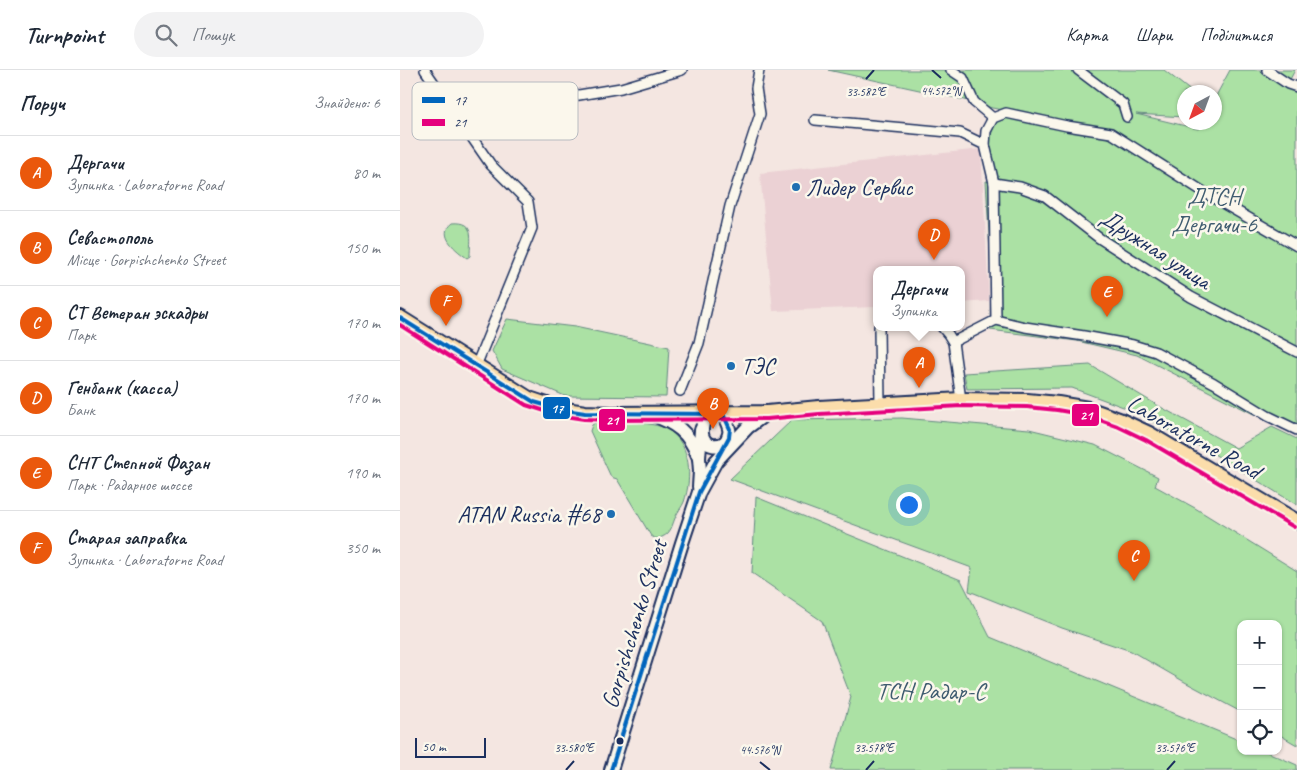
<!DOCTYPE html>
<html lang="uk">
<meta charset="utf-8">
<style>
body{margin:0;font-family:Caveat,sans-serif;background:#f2f2f3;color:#1f2937}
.controls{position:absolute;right:15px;bottom:15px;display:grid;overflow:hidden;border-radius:10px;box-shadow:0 1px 4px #0004}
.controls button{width:45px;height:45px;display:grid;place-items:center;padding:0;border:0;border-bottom:1px solid #e0e1e3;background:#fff;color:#1f2937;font:25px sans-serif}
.compass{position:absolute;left:777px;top:15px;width:45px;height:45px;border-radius:50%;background:#fff;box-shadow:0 1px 4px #0004;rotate:221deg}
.scale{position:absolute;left:15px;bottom:12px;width:71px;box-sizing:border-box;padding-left:5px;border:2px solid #1b2f5e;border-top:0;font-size:14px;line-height:18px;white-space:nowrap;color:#1b2f5e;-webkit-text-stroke:4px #fbf7ec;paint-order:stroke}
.you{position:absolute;left:508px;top:434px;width:18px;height:18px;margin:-12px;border:4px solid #fff;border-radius:50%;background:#1a73e8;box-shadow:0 0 0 8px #1a73e833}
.badge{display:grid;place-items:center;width:32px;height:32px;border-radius:50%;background:#ea580c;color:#fff;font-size:16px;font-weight:700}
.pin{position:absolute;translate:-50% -41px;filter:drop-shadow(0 1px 2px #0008)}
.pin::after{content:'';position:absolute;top:26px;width:18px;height:15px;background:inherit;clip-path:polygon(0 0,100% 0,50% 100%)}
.popup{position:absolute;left:473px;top:196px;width:92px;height:65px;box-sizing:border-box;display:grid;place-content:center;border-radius:10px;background:#fff;filter:drop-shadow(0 1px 4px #0005);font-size:16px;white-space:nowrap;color:#747a83}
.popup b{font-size:19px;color:#1f2937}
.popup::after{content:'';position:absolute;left:50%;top:100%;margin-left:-10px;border:10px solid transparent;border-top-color:#fff}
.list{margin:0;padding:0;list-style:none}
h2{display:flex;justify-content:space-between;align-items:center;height:65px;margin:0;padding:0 20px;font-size:21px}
h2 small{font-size:16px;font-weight:400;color:#747a83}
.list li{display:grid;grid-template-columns:32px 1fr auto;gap:15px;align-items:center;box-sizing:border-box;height:75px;padding:0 20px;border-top:1px solid #e0e1e3}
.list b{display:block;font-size:19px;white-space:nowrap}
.list p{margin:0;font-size:16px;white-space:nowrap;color:#747a83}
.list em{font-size:16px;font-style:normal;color:#747a83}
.icon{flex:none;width:28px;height:28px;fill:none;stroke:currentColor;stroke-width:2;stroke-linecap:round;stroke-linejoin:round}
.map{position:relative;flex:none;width:897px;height:700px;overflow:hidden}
header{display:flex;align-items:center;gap:30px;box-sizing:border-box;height:70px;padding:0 25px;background:#fff;border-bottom:1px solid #e0e1e3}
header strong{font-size:24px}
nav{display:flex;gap:28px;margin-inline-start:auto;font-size:18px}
.search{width:350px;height:45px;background:#f2f2f3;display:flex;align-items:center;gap:12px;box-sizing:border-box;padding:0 18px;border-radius:28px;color:#747a83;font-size:19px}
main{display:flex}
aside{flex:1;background:#fff}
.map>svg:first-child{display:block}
.built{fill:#ebd1d4}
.green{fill:#abe1a4;stroke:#638881}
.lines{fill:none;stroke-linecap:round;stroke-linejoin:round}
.street-casing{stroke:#1b2f5e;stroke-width:12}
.secondary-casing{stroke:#1b2f5e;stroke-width:16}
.primary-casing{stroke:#1b2f5e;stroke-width:18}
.street{stroke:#fbf7ec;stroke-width:9}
.secondary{stroke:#fbf7ec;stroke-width:12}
.primary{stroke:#fbddab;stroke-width:14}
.bus-1-casing{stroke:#fbf7ec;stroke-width:8}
.bus-2-casing{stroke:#fbf7ec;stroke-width:8}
.bus-1{stroke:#0065bd;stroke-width:4}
.bus-2{stroke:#e5007d;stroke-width:4}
.ticks{fill:none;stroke:#1b2f5e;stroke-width:2}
.poi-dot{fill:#1f6fb2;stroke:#fbf7ec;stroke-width:2}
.bus-dot{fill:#1b2f5e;stroke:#fbf7ec;stroke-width:2}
.labels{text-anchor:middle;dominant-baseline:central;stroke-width:5;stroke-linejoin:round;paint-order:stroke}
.poi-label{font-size:24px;fill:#1b2f5e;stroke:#fbf7ec;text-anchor:start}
.park-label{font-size:24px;fill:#3f5c70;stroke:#fbf7ec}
.street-label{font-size:24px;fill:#1b2f5e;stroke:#fbf7ec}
.key{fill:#fbf7ec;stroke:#b8bbc1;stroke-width:1}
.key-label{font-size:14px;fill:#1b2f5e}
.ticks-label{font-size:12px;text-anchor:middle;fill:#1b2f5e;stroke:#fbf7ec;stroke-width:5;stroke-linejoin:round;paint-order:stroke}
.line-badge{stroke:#fbf7ec;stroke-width:2}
.badge-label{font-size:14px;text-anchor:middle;font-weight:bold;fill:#fff}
</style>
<header>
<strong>Turnpoint</strong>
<div class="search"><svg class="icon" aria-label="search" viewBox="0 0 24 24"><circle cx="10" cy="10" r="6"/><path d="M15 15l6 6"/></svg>Пошук</div>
<nav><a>Карта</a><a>Шари</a><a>Поділитися</a></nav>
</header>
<main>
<aside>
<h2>Поруч<small>Знайдено: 6</small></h2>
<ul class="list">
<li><span class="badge">A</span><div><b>Дергачи</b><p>Зупинка · Laboratorne Road</p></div><em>80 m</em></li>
<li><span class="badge">B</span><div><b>Севастополь</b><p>Місце · Gorpishchenko Street</p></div><em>150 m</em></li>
<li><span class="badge">C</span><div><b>СТ Ветеран эскадры</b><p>Парк</p></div><em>170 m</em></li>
<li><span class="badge">D</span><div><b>Генбанк (касса)</b><p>Банк</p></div><em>170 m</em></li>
<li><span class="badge">E</span><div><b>СНТ Степной Фазан</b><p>Парк · Радарное шоссе</p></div><em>190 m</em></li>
<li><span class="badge">F</span><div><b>Старая заправка</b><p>Зупинка · Laboratorne Road</p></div><em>350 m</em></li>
</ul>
</aside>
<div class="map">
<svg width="897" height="700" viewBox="0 0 897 700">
<rect width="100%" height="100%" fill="#f4e6e1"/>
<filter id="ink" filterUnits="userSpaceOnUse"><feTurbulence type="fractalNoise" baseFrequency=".02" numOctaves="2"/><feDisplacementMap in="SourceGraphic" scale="10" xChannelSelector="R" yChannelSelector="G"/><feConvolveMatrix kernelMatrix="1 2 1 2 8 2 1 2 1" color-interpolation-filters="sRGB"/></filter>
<g filter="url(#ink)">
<path class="built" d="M581 79 589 231 562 233V199H476V237L373 241 360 103Z"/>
<g class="green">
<path d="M428 0H764L792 22H784V47L736 44 798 59 808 53 814 52 815 33 817 24 830 0H895L887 15 897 21V281L726 187 641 129 632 125 643 132 700 172 897 283V366L737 285 677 271 590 260 591 201 586 111 608 117 595 111 588 72 598 47 695 56 592 38 574 32Z"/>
<path d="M52 153C76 151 70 169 70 186L67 188C57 181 36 165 52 153Z"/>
<path d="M107 249 175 257 269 277 266 327 165 326 102 299 92 281Z"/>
<path d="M690 295 757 335 836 378 872 357 897 369V435L814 384 726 338 672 318 567 319 564 303Z"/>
<path d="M502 348 629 359 695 375 758 407 755 416 795 438 897 501V675L878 664V554H841V642L783 611 731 581 662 558 569 521 572 498 330 409 392 350Z"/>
<path d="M195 353C213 352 252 351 267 359 292 374 292 409 284 432 282 437 278 441 276 446 272 454 272 463 262 467 258 469 256 469 251 466L217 409 211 407 190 361 192 355Z"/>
<path d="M356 427 561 510 590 567 841 671V681H865L897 695V700H431L451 627 422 551 352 503Z"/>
</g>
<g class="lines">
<defs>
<g id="street">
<path d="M25 0 91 95 128 132 132 158 76 296"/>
<path d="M551 0 563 8 574 32 593 48"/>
<path d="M678 0 723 34 727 47"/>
<path d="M867 0 888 14 897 17"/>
<path d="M59 49 89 31 149 30 221 18 282 0"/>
<path d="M415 50 560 63 585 75 594 113 596 250 553 272"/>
<path d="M585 75 586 61 593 48 606 43 667 56 711 63 807 124 897 176"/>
<path d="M594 113 620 117 645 126 699 168 791 227 897 282"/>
<path d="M596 250 625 257 684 266 733 275 756 282 814 313 868 346 897 360"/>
<path d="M479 257 480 335"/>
<path d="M542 257 548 264 553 272 561 330"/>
<path d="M280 321 299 273 330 136 360 44 356 18 359 0"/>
</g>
<g id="secondary">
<path d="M250 344C276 353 289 362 299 388"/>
<path d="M306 344C304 350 301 358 302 364 304 377 318 378 327 371"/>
<path d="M323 377C332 361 331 361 323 344"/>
<path d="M299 417 300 401 299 388 301 360"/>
<path d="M211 700 282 473 299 422 316 391 348 357 367 343"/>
</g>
<path id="primary" d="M0 248 129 329 159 339 185 343 211 344 367 343 419 338 561 330 627 331 658 334 688 339 719 350 749 364 897 452"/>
</defs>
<use href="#street" class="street-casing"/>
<use href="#secondary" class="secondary-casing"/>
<use href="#primary" class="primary-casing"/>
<use href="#street" class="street"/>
<use href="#secondary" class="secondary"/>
<use href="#primary" class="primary"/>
<defs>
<path id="bus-1" d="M0 248 134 332 159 339 185 343 323 344 330 359 329 367 299 422 211 700"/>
<path id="bus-2" d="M0 255 126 335 158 345 184 349 211 350 367 349 419 344 561 336 627 337 657 340 686 345 717 356 746 370 894 457"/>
</defs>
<use href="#bus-1" class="bus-1-casing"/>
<use href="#bus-2" class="bus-2-casing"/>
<use href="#bus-1" class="bus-1"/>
<use href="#bus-2" class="bus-2"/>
</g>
</g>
<path class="ticks" d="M532 0 541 8M466 9 474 0M360 692 370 700M166 700 174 691M466 700 474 691M767 700 775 691"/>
<g class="poi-dot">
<circle cx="396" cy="117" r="5"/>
<circle cx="331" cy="296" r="5"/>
<circle cx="211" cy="444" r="5"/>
</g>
<circle class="bus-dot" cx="220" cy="671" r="4.5"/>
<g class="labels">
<g class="poi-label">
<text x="406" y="117">Лидер Сервис</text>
<text x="341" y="296">ТЭС</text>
<text x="201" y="444" text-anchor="end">ATAN Russia #68</text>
</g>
<g class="park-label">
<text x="814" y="126">ДТСН<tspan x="814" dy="28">Дергачи-6</tspan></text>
<text x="531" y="621">ТСН Радар-С</text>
</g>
<g class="street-label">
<text transform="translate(756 179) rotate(33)">Дружная улица</text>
<text transform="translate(794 367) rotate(29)">Laboratorne Road</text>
<text transform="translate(234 554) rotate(-73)">Gorpishchenko Street</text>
</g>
</g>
<rect x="12" y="12" width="166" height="58" rx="8" class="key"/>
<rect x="22" y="27" width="23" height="6" fill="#0065bd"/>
<rect x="22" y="49" width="23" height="7" fill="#e5007d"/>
<g class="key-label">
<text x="54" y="35">17</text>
<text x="54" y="57">21</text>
</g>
<g class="ticks-label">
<text x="541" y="25">44.572°N</text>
<text x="466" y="26">33.582°E</text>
<text x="174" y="682">33.580°E</text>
<text x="474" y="682">33.578°E</text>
<text x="775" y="682">33.576°E</text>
<text x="360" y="684">44.576°N</text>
</g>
<g class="line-badge">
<rect x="142" y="326" width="29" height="24" rx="5" fill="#0065bd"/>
<rect x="671" y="333" width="29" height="24" rx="5" fill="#e5007d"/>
<rect x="198" y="338" width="28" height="24" rx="5" fill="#e5007d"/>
</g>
<g class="badge-label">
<text x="157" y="343">17</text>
<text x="686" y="350">21</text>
<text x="212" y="355">21</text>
</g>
</svg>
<div class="controls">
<button>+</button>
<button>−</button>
<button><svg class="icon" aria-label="locate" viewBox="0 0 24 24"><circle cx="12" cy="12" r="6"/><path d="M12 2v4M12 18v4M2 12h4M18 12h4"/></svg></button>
</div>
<svg class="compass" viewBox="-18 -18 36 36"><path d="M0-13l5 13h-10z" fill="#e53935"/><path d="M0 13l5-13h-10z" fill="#747a83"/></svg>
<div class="scale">50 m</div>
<div class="you"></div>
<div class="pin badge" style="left:519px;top:318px">A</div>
<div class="popup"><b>Дергачи</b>Зупинка</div>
<div class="pin badge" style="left:313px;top:359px">B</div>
<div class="pin badge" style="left:734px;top:511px">C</div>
<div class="pin badge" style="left:534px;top:190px">D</div>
<div class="pin badge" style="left:707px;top:247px">E</div>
<div class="pin badge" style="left:46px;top:256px">F</div>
</div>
</main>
